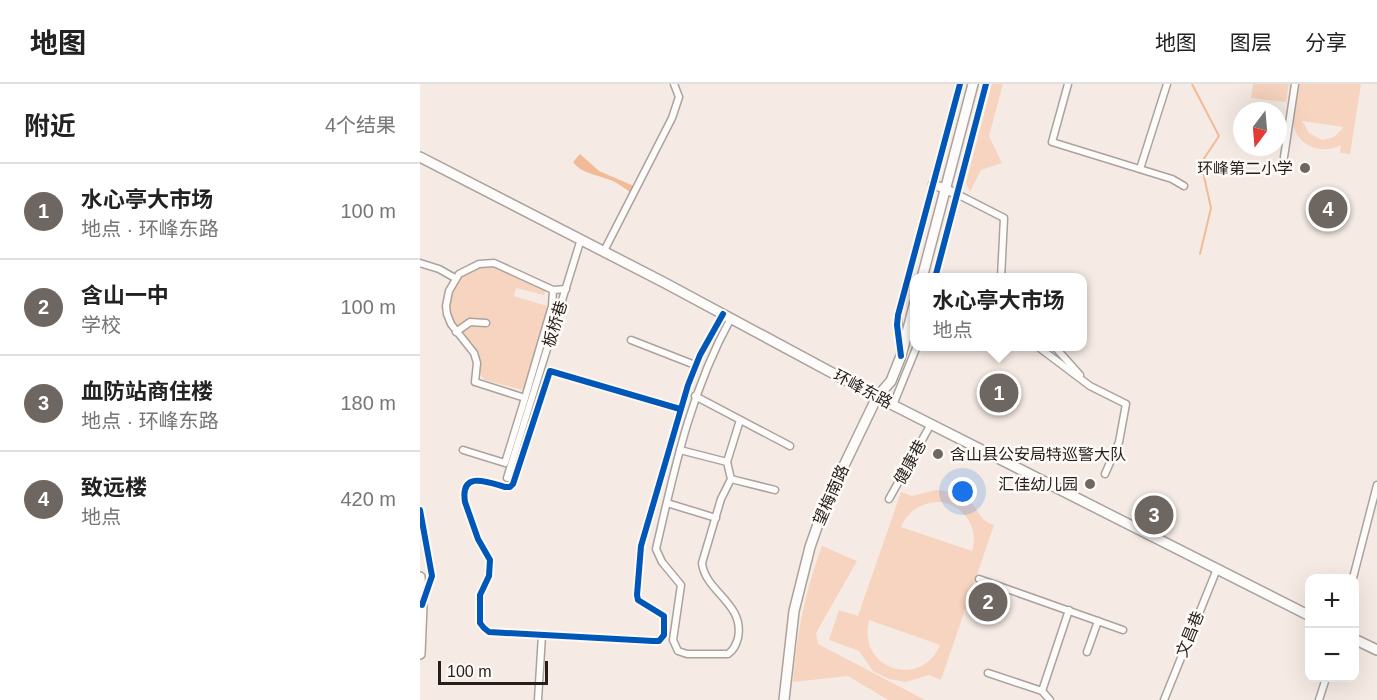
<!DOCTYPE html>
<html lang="zh">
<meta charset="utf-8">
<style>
body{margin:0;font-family:Arial,"Noto Sans SC",sans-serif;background:#f6f6f6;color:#222}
.controls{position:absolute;right:18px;bottom:18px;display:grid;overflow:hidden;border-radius:12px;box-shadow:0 6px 24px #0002}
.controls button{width:54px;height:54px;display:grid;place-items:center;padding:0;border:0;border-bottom:2px solid #e0e0e0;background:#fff;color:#222;font:30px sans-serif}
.compass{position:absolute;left:813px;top:18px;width:54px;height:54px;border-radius:50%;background:#fff;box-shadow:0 6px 24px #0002;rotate:196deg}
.scale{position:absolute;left:18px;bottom:15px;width:110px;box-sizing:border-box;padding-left:6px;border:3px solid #251e1a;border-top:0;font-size:16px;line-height:21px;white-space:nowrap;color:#251e1a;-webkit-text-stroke:4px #fefaf7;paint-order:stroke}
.you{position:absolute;left:543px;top:408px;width:21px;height:21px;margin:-15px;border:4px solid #fff;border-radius:50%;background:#1a73e8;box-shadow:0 0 0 9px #1a73e833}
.badge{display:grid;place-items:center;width:39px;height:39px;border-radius:50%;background:#6e6661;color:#fff;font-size:20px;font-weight:700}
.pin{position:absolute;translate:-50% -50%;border:3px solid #fff;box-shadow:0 2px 6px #0006}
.popup{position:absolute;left:490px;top:189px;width:177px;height:78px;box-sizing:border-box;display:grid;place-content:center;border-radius:12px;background:#fff;filter:drop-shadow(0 2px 4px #0005);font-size:20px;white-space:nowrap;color:#767676}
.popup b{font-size:22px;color:#222}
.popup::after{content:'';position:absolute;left:50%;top:100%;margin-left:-12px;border:12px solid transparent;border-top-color:#fff}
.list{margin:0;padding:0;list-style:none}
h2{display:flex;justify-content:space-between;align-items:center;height:78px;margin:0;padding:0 24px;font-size:26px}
h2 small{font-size:20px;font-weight:400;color:#767676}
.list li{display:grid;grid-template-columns:39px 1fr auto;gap:18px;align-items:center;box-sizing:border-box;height:96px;padding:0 24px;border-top:2px solid #e0e0e0}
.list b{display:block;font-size:22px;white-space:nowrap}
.list p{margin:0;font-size:20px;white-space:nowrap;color:#767676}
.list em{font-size:20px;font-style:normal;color:#767676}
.map{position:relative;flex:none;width:957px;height:616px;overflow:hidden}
header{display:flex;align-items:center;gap:36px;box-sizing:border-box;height:84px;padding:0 30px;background:#fff;border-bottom:2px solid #e0e0e0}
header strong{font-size:28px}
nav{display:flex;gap:33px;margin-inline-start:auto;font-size:21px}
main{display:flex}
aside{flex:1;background:#fff}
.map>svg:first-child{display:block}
.green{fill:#f7d4bf;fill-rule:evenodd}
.water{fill:#f1bb98}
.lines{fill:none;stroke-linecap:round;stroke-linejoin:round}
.stream{stroke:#f1bb98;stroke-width:2}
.minor-casing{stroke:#aaa29d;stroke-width:9}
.tertiary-casing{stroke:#aaa29d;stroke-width:11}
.secondary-casing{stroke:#aaa29d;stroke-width:12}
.minor{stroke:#fefcfb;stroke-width:6}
.tertiary{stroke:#fefcfb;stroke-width:8}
.secondary{stroke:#fefcfb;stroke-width:9}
.cycleway-casing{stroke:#fefaf7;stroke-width:10}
.cycleway{stroke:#0057b8;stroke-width:6}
.poi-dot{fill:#6e6661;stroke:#fefaf7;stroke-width:2}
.labels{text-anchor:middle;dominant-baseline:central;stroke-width:5;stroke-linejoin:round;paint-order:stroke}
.poi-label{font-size:16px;fill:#251e1a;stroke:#fefaf7;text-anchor:end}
.street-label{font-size:16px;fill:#251e1a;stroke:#fefaf7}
</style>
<header>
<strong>地图</strong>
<nav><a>地图</a><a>图层</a><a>分享</a></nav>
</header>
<main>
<aside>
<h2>附近<small>4个结果</small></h2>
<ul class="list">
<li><span class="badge">1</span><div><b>水心亭大市场</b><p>地点 · 环峰东路</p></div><em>100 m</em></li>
<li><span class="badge">2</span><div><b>含山一中</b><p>学校</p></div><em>100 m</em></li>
<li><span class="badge">3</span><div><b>血防站商住楼</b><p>地点 · 环峰东路</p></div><em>180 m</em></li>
<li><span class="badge">4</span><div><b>致远楼</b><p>地点</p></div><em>420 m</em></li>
</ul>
</aside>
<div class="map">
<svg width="957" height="616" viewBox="0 0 957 616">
<rect width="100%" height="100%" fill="#f6ebe4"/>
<g class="green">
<path d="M572 0H583L569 52 582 79 561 86 550 108 546 99Z"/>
<path d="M833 0H869L866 18 831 14Z"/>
<path d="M878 0H941L930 70 920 69 921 61C900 73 872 59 873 34 873 23 876 11 878 0ZM882 37 923 43V44L914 53 902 56 889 49Z"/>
<path d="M71 182 79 184 126 206 124 211 96 204 94 212 127 222 129 224 105 302 102 306 65 296 61 292C58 283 60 274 55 265 49 256 39 250 34 240 21 220 34 189 57 183 61 182 66 182 71 182Z"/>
<path d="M516 406C530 407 543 411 553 421 562 432 560 436 574 441L521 596 509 591 486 598 469 595 453 587 439 567 409 556 419 526 438 532 481 408 492 412ZM522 418C546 424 559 444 552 467L481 443C488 426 504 417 522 418ZM449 537V536L520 561C501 606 437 585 449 537Z"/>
<path d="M402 462 437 477 396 549 398 560 505 616H468L428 592 373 598C377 548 385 508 402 462Z"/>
</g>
<path class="water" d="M160 70 179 87 214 102 211 109C204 103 193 96 184 94 173 90 160 88 153 78Z"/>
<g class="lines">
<path class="stream" d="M772 0 799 52 781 79 791 124 780 170"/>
<defs>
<g id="minor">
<path d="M648 0 632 58 752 95 764 102"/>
<path d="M864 73 875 0"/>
<path d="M720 85 747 0"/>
<path d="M537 110 584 134 581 194"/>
<path d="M184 167 252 34 259 13 254 0"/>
<path d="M0 179 19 185 35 194"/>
<path d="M515 194 566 0"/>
<path d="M133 206 132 222 105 314 55 298 57 279 54 269 31 240 27 230 26 222 29 207 39 190 59 180 74 179 133 206 146 205"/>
<path d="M311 234C270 309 255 383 236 465L242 478 261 501 253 556 258 567 267 570H308C314 566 316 561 318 554 325 519 285 508 282 479L301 415 311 395 307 378 320 336"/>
<path d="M36 248 50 238 66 239"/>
<path d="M211 256 275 281"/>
<path d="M617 262 670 302 706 320 699 358 685 390"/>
<path d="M634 262 660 291"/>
<path d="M480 267 478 231 540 0"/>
<path d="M275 312 370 362"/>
<path d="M473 321 497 262"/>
<path d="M260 325 130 287 93 400 90 403H85C68 398 40 386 45 418L58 455 70 476 69 492 60 511V539L64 544 69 548 233 557H239L244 551V532L218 516 217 511 221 462 268 301 280 271 303 230"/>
<path d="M43 366 85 379 105 314"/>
<path d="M260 366 307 378"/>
<path d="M87 394 161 155"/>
<path d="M311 395 355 406"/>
<path d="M469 415 511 340"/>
<path d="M247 419 296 434"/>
<path d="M0 426 12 492 3 518"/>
<path d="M933 494 957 401"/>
<path d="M559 495 703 546"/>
<path d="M667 568 678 537"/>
<path d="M568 589 622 607 630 616"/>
<path d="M622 607 649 526"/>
<path d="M118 616 122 551"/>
<path d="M744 616 797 485"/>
<path d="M899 616 906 594"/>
</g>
<path id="tertiary" d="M513 100 537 110"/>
<g id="secondary">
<path d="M0 73 245 199 457 313 890 532"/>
<path d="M502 194 553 0"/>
<path d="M0 493 2 521 0 570"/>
<path d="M934 555 957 566"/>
<path d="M364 616 374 527 390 463 404 423 457 313 471 297 481 272 495 218"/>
</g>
</defs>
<use href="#minor" class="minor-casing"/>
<use href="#tertiary" class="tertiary-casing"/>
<use href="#secondary" class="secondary-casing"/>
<use href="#minor" class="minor"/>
<use href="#tertiary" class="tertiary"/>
<use href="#secondary" class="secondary"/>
<defs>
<g id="cycleway">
<path d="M515 194 566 0"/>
<path d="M481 272 477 241 478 231 540 0"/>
<path d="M260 325 130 287 93 400 90 403H85C68 398 40 386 45 418L58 455 70 476 69 492 60 511V539L64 544 69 548 233 557H239L244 551V532L218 516 217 511 221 462 268 301 280 271 303 230"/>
<path d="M0 426 12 492 2 521"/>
</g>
</defs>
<use href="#cycleway" class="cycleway-casing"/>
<use href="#cycleway" class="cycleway"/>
</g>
<g class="poi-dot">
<circle cx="885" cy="84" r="6"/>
<circle cx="518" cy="370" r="6"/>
<circle cx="670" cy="400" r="6"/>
</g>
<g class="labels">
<g class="poi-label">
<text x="873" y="84">环峰第二小学</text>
<text x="530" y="370" text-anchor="start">含山县公安局特巡警大队</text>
<text x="658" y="400">汇佳幼儿园</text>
</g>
<g class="street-label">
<text transform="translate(135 240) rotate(-73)">板桥巷</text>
<text transform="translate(443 305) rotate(28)">环峰东路</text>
<text transform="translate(490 378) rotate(-61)">健康巷</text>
<text transform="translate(411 411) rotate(-66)">望梅南路</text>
<text transform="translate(770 550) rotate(-68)">文昌巷</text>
</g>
</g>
</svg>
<div class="controls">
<button>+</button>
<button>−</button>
</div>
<svg class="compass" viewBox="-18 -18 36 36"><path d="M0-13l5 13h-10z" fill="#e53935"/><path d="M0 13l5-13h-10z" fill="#767676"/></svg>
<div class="scale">100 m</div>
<div class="you"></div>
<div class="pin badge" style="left:579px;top:309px">1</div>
<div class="popup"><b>水心亭大市场</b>地点</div>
<div class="pin badge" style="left:568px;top:518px">2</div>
<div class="pin badge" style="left:734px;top:431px">3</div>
<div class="pin badge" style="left:908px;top:125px">4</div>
</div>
</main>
